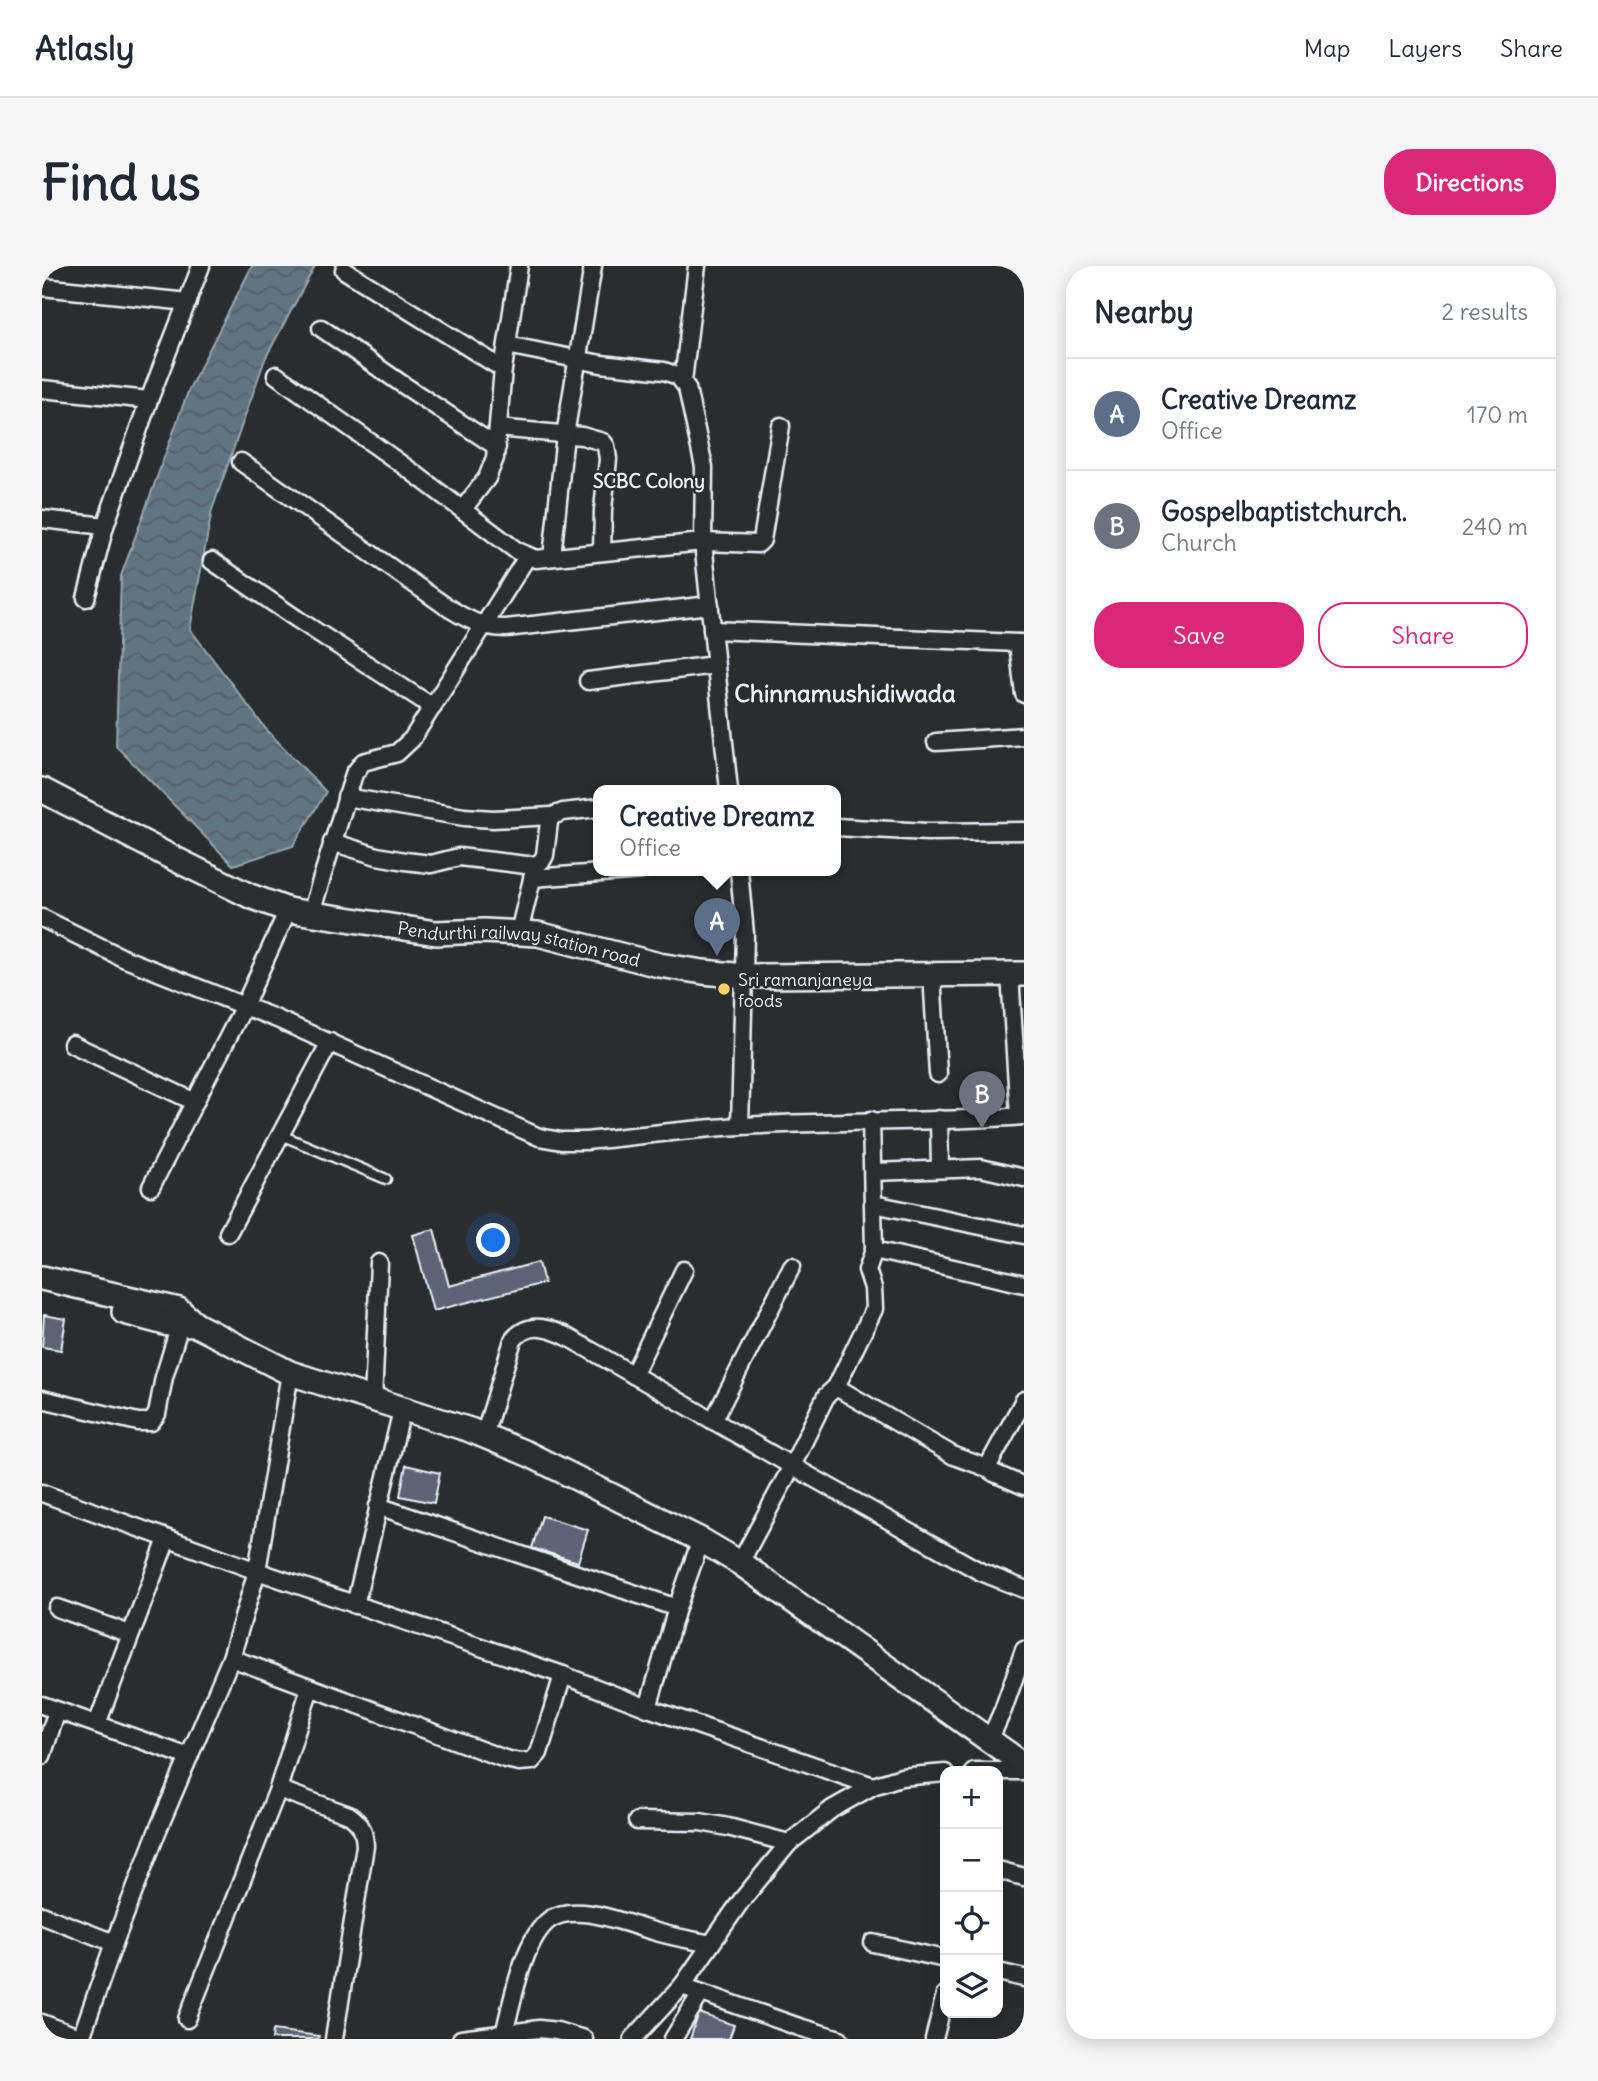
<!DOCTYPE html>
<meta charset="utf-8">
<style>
body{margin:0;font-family:Delius,sans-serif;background:#f6f6f7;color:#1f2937}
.controls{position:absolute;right:21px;bottom:21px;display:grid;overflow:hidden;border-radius:14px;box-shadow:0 4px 18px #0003}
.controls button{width:63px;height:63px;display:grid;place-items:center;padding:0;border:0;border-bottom:2px solid #e0e1e3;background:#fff;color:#1f2937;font:35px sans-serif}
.you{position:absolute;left:452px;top:975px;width:24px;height:24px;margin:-18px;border:5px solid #fff;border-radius:50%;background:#1a73e8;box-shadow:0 0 0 10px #1a73e833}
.badge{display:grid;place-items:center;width:46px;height:46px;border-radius:50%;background:#db2777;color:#fff;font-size:23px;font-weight:700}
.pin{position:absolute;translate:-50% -58px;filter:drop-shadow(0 2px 4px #0008)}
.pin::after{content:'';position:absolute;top:37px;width:24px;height:21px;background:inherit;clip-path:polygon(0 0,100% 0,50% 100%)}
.popup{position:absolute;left:551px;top:519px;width:248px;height:91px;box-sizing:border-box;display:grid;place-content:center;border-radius:14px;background:#fff;filter:drop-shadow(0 2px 5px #0005);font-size:23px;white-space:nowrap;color:#747a83}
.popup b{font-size:26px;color:#1f2937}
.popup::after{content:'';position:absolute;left:50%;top:100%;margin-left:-14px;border:14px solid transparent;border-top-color:#fff}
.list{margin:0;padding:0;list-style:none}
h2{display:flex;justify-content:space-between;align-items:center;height:91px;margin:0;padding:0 28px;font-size:30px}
h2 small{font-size:23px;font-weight:400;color:#747a83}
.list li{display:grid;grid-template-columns:46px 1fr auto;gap:21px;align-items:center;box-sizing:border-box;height:112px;padding:0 28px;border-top:2px solid #e0e1e3}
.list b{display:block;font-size:26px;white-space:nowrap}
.list p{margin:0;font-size:23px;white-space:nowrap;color:#747a83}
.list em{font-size:23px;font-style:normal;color:#747a83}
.actions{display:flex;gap:14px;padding:21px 28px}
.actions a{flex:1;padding:16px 0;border:2px solid #db2777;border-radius:28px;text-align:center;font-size:24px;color:#db2777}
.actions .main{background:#db2777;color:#fff}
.icon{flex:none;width:38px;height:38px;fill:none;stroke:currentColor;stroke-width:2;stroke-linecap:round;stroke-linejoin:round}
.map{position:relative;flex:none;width:982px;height:1773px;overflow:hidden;border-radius:28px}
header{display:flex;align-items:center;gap:42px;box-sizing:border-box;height:98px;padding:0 35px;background:#fff;border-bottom:2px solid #e0e1e3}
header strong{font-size:33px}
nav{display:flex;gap:38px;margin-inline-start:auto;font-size:24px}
.intro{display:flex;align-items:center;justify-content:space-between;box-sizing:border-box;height:168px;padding:0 42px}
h1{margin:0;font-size:49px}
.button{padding:18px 32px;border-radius:28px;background:#db2777;color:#fff;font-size:24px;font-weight:700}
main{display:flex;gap:42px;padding:0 42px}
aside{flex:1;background:#fff;border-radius:28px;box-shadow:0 4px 18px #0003}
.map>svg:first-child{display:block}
.water{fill:url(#water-waves);stroke:#96a6b1;stroke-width:2}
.building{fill:#5c6476;stroke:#e8f1f8;stroke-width:2}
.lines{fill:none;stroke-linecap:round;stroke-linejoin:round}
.lane-casing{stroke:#e8f1f8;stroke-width:13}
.street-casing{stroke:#e8f1f8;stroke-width:21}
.secondary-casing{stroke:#e8f1f8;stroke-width:28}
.lane{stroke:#2a2d2e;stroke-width:8}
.street{stroke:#2a2d2e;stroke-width:16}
.secondary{stroke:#2a2d2e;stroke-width:23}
.poi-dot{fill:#ffd166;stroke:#2a2d2e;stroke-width:2.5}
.labels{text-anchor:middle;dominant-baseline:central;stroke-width:5;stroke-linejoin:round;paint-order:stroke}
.street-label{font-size:18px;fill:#e8f1f8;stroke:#2a2d2e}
.poi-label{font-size:18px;fill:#e8f1f8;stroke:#2a2d2e;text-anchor:start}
.neighbourhood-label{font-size:19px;font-weight:bold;fill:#e8f1f8;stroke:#2a2d2e}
.district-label{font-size:24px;font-weight:bold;fill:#e8f1f8;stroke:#2a2d2e}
</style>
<header>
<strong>Atlasly</strong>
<nav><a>Map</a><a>Layers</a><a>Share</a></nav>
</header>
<div class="intro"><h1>Find us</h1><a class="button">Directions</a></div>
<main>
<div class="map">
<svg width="982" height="1773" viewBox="0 0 982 1773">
<defs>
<pattern id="water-waves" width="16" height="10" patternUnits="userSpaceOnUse" patternTransform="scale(1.75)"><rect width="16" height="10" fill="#607482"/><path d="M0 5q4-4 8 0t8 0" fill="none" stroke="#535e66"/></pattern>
</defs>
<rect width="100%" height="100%" fill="#2a2d2e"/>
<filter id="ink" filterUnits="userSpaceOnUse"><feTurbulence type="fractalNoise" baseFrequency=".0143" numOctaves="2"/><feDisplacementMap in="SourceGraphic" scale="14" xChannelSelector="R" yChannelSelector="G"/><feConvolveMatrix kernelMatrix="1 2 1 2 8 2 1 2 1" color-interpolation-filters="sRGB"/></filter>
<g filter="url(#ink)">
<path class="water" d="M210 0H273L223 93 170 244 148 363 223 462 284 526 251 580 191 599 74 480 79 310 147 123Z"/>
<g class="building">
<path d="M392 963 407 1020 497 996 502 1017 391 1045 371 969Z"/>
<path d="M2 1049 24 1053 19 1084 0 1081Z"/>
<path d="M364 1199 398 1207 392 1237 358 1230Z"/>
<path d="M500 1250 546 1264 536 1296 490 1282Z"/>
<path d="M657 1747 692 1759 687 1773H648Z"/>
<path d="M231 1764 277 1770 276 1773H230Z"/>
</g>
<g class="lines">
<defs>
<path id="lane" d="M239 869 344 913"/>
<g id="street">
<path d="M302 4 461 103"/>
<path d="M0 21 146 36"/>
<path d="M279 62 360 118 455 181"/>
<path d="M465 79 559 98 622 105 636 110 645 122 662 201 661 276 687 524"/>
<path d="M234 109 369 205 475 285 494 293 661 276 716 278 720 274 739 160"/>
<path d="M641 115 655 0"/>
<path d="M0 123 107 134"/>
<path d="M456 162 540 170 561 176 564 180 566 193 561 244 560 285"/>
<path d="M199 196 402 339C422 352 440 362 464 362L668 339"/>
<path d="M421 243 445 212 453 192 461 103 477 0"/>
<path d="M0 253 63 260"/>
<path d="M510 291 523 169 551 0"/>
<path d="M170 295 255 353 391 441"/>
<path d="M44 332 63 260 107 134 159 0"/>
<path d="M670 364 976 377"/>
<path d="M982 377H976L982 428"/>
<path d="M546 415 673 399"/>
<path d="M894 476 982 470"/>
<path d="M304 531 422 551 451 553 510 550"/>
<path d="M794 561 885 566 982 565"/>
<path d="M290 576 335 590 363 595 389 598 417 591 484 599C493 599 499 599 503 589L507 556 510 550 521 546 556 542"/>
<path d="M697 604 703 668 698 860"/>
<path d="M490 612 600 604"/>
<path d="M269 647 312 508 321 496 355 487 370 473 485 291"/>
<path d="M0 652 81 692 235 753 497 871 519 875H544C595 870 647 863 699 860 793 854 888 857 982 850"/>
<path d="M477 666 492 605"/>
<path d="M890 708 896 808"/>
<path d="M968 708 977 850"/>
<path d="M30 778 153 836"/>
<path d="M897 853 898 903"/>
<path d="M831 906 939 902 982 912"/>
<path d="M109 921 202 740 246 644"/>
<path d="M832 938 982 969"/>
<path d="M186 967 288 776"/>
<path d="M832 984 982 1018"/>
<path d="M248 1107 215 1305 189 1392 463 1493 477 1496 490 1495 497 1487 521 1409"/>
<path d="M591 1109 642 1004"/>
<path d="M794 1121 912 1190 945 1202 952 1207 982 1220"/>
<path d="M0 1133 96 1156H109L115 1148 122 1111 138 1059"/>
<path d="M331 1135 337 997"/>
<path d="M671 1155 750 1000"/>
<path d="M442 1170 471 1074C486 1056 503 1061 522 1069L750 1200 939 1306 982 1323"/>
<path d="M945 1202 982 1134"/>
<path d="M0 1227 215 1305 521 1409 606 1442 635 1342 659 1274"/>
<path d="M336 1240 635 1342"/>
<path d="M698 1297 750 1200 784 1130 794 1121 832 1043 831 1022 825 1004 832 984 829 854"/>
<path d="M313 1339 360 1144"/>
<path d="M15 1342 88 1368"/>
<path d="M0 1439 147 1491"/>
<path d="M606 1442 831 1520"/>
<path d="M55 1458 125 1273"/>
<path d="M947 1475 961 1444 982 1384"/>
<path d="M0 1490 15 1445"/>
<path d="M932 1505H982"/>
<path d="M236 1523 307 1549C320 1558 322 1565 323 1580L292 1773"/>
<path d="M595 1555 658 1556 686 1561 747 1577"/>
<path d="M956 1604 982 1611"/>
<path d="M0 1649 72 1677 115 1566 189 1392"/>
<path d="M831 1677 903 1693"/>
<path d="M956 1706 982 1712"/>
<path d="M640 1720 757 1761 798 1773"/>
<path d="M145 1753 236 1523 268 1422"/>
<path d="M0 1757 39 1772 72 1677"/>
<path d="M462 1768C470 1737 481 1674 507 1654 533 1635 584 1658 611 1665 630 1671 650 1674 669 1678"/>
<path d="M419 1773 497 1763 515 1765 542 1773"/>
<path d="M591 1773 640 1720 699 1635 747 1577 790 1543 831 1520 859 1511 903 1507"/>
<path d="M631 1773 659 1727"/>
<path d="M892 1773 903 1729"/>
</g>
<g id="secondary">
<path id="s1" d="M0 524 127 590 208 630 246 644 394 667 442 665 496 668 617 699 661 706 703 710 982 708"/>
<path d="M0 1012 137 1044 154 1059 248 1107 428 1164 486 1188 659 1274 698 1297 982 1499"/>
<path d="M82 1046 126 1058 154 1059"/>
</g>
</defs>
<use href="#lane" class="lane-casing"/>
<use href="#street" class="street-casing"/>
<use href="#secondary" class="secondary-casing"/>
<use href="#lane" class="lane"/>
<use href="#street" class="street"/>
<use href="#secondary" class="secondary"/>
</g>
</g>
<circle class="poi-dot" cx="682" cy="723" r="7"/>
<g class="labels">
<g class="street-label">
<text stroke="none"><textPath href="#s1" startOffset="508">Pendurthi railway station road</textPath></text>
</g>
<g class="poi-label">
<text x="696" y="713">Sri ramanjaneya<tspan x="696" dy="21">foods</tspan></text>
</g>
<g class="neighbourhood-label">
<text x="607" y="215">SCBC Colony</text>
</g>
<g class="district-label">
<text x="803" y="427">Chinnamushidiwada</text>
</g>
</g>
</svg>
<div class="controls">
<button>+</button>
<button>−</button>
<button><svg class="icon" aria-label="locate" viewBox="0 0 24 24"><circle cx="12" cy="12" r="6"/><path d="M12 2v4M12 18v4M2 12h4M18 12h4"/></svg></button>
<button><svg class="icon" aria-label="layers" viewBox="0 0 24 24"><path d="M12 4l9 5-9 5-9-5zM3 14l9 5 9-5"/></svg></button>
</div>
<div class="you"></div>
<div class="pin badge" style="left:675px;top:690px;background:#5c6f8a">A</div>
<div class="popup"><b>Creative Dreamz</b>Office</div>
<div class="pin badge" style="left:940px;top:863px;background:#6b7280">B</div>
</div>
<aside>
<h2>Nearby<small>2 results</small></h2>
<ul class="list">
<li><span class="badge" style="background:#5c6f8a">A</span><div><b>Creative Dreamz</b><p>Office</p></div><em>170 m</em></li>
<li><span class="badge" style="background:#6b7280">B</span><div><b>Gospelbaptistchurch.</b><p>Church</p></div><em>240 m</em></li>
</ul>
<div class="actions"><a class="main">Save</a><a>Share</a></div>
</aside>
</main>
